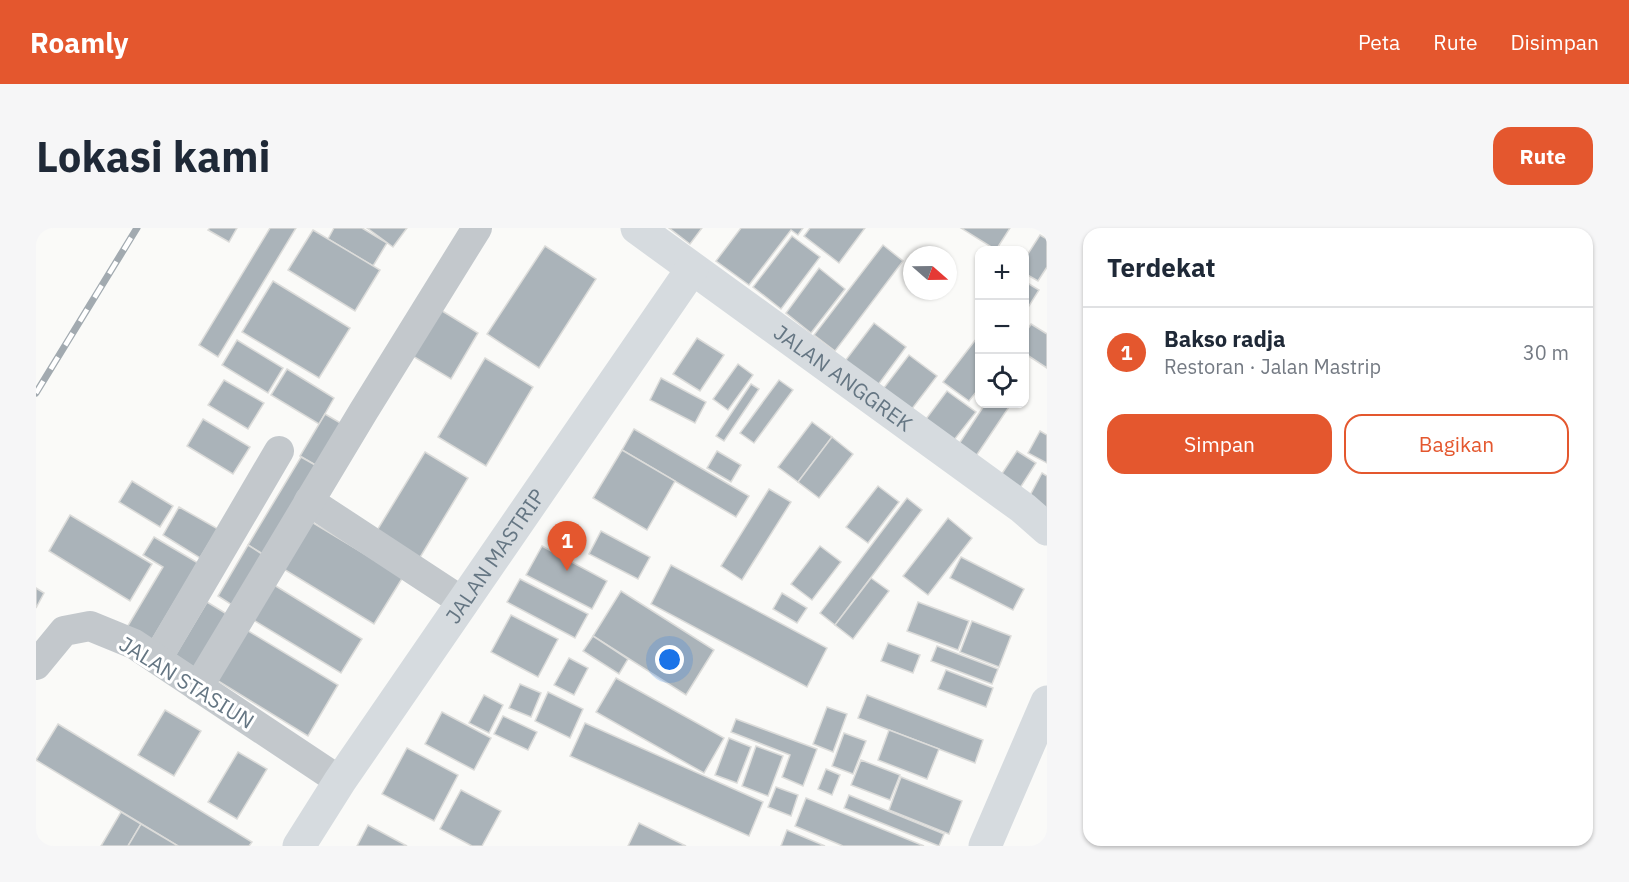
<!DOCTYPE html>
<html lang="id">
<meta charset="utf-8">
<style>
body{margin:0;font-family:"IBM Plex Sans",sans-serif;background:#f6f6f7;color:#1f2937}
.controls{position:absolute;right:18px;top:18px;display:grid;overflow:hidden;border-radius:12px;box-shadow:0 2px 4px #0004}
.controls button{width:54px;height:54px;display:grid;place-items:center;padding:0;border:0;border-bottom:2px solid #e0e1e3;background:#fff;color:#1f2937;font:30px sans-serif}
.compass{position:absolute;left:867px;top:18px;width:54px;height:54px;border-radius:50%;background:#fff;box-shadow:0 2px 4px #0004;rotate:110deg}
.you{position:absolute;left:634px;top:432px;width:21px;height:21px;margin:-15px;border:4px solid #fff;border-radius:50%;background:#1a73e8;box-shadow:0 0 0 9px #1a73e833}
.badge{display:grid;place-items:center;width:39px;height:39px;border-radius:50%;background:#e4572e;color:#fff;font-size:20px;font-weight:700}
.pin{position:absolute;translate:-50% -50px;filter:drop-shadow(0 2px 3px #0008)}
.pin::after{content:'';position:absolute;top:32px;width:21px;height:18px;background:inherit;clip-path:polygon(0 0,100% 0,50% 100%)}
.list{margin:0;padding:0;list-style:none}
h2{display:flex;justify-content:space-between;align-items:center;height:78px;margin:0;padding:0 24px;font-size:26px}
h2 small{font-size:20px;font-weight:400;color:#747a83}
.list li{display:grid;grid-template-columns:39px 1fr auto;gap:18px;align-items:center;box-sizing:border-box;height:90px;padding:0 24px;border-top:2px solid #e0e1e3}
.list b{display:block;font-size:22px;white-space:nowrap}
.list p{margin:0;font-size:20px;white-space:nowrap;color:#747a83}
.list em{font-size:20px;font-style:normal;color:#747a83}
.actions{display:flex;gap:12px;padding:18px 24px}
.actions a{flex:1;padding:14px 0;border:2px solid #e4572e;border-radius:18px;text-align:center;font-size:21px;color:#e4572e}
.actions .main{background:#e4572e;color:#fff}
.icon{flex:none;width:33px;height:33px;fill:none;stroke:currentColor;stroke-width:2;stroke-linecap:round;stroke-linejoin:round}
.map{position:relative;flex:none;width:1011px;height:618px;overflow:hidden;border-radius:18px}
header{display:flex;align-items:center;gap:36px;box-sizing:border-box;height:84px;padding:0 30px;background:#e4572e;color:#fff}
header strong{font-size:28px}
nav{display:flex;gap:33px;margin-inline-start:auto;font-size:21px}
.intro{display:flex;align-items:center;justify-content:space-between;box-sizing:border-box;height:144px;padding:0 36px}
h1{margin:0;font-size:42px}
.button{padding:15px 27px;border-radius:18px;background:#e4572e;color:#fff;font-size:21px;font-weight:700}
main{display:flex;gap:36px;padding:0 36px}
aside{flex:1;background:#fff;border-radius:18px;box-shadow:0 2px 4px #0004}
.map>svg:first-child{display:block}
.building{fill:#aab3b9;stroke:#dcdcda;stroke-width:1.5}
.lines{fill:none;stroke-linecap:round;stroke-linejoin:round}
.minor{stroke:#c3c8cc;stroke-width:30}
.major{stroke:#d6dbdf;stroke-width:33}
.rail-casing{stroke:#a2aab0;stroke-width:7}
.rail{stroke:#fff;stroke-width:4.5;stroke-dasharray:14;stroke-linecap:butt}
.labels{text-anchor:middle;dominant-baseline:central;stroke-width:6;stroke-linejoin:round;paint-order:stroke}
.street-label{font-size:21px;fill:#657683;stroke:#fff}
</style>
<header>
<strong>Roamly</strong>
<nav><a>Peta</a><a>Rute</a><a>Disimpan</a></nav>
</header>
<div class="intro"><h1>Lokasi kami</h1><a class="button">Rute</a></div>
<main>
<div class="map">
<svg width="1011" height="618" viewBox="0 0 1011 618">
<rect width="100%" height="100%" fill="#fafaf8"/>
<g class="building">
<path d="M174 0H201L193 14 172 2Z"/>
<path d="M234 0H260L182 129 163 117Z"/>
<path d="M298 0H326L351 15 337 38 292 11Z"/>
<path d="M331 0H371L357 19Z"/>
<path d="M633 0H666L654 16Z"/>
<path d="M705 0H767L762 7 755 2 713 57 680 33Z"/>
<path d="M774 0H829L803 35 768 8Z"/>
<path d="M925 0H974L960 22Z"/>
<path d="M277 2 344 42 319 83 252 42Z"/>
<path d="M1004 7 1011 11V39L1002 53 988 45V32Z"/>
<path d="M756 8 784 29 745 81 717 59Z"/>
<path d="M847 17 867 33 799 123 778 107Z"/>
<path d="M509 18 560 51 503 140 451 106Z"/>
<path d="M783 40 809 61 775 105 750 85Z"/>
<path d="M237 53 314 100 283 150 206 104Z"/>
<path d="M988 53 1003 62 988 86Z"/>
<path d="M403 81 442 105 415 151 375 127Z"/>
<path d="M838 95 870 119 839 161 806 137Z"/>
<path d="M995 96 1011 106V140L988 125V107Z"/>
<path d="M944 106V159L933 173 907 154Z"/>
<path d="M661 110 688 127 664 163 637 146Z"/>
<path d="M201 112 247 140 232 165 186 137Z"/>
<path d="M873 127 901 148 872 186 844 165Z"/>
<path d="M449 130 497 159 450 238 402 209Z"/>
<path d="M702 136 717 147 692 182 677 171Z"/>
<path d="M251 141 298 170 283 196 235 167Z"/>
<path d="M625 150 670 174 659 195 614 172Z"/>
<path d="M188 152 228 175 212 201 172 177Z"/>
<path d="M743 152 757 162 718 215 704 205Z"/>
<path d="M715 156 723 161 688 213 680 208Z"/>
<path d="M911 163 940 184 918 212 890 191Z"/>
<path d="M949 176H975L938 231 921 219Z"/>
<path d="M289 186 313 200 288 242 264 228Z"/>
<path d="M167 191 214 219 197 246 151 218Z"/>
<path d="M776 194 796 209 762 254 742 239Z"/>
<path d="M598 201 713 268 700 289 586 222Z"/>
<path d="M1004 203 1011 207V235L992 225Z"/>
<path d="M796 209 817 226 783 270 762 254Z"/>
<path d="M586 222 639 253 611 302 557 270Z"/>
<path d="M681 223 705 237 695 254 671 240Z"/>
<path d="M981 223 1000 235 984 260 965 247Z"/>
<path d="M389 224 432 250 380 336 337 309Z"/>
<path d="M265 229 288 242 235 331 212 317Z"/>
<path d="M1006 245 1011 248V284L991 273Z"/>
<path d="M96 253 137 278 124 299 83 274Z"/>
<path d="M842 258 863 274 832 315 810 299Z"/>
<path d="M733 261 755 274 706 352 685 338Z"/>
<path d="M871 270 886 282 799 397 784 385Z"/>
<path d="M143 279 182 301 164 330 127 307Z"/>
<path d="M34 287 116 336 94 373 13 323Z"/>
<path d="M912 290 936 310 892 367 867 348Z"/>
<path d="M274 293 367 349 338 396 246 340Z"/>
<path d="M565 303 614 329 602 351 553 326Z"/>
<path d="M118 309 162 335 114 415 90 401 127 339 107 327Z"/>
<path d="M212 317 226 326 196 377 182 368Z"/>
<path d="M506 318 571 353 556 381 490 347Z"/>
<path d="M784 318 805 334 776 372 755 356Z"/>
<path d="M925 329 988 361 977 382 914 350Z"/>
<path d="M635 337 791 420 771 459 615 376Z"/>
<path d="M835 350 853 363 817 411 799 397Z"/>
<path d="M484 351 552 386 539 410 471 374Z"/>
<path d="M230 352 326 411 305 445 209 387Z"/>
<path d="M0 360 8 365 0 380Z"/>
<path d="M585 363 678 422 650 467 557 408Z"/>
<path d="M746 365 771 380 761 395 737 381Z"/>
<path d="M171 374 199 391 165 448 137 431Z"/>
<path d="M882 374 933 393 922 422 871 403Z"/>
<path d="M475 387 522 411 502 449 455 424Z"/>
<path d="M936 393 975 408 963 439 924 424Z"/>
<path d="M204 398 302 457 272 508 174 448Z"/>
<path d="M557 408 592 431 583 446 547 423Z"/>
<path d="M852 415 884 427 877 445 845 433Z"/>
<path d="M901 418 962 441 956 456 895 433Z"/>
<path d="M533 430 552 440 538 467 518 457Z"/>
<path d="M910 442 957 460 950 479 902 461Z"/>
<path d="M580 450 688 510 668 545 560 484Z"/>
<path d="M484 456 505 465 495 489 473 480Z"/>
<path d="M512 464 547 481 534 510 499 493Z"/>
<path d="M448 467 467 477 453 505 433 495Z"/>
<path d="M831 467 947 512 939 535 822 490Z"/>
<path d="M791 479 811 486 797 524 777 516Z"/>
<path d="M129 482 165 503 138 548 102 527Z"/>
<path d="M406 484 455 510 438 542 389 516Z"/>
<path d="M467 488 501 504 492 522 458 506Z"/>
<path d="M700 491 781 521 767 558 746 549 754 527 695 504Z"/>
<path d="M549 495 727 574 713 608 534 528Z"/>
<path d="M22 496 216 614 213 618H142L0 532Z"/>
<path d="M853 502 903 521 891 551 842 532Z"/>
<path d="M808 505 830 513 817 546 796 538Z"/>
<path d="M693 510 715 519 701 555 679 547Z"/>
<path d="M720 518 747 528 732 568 706 558Z"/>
<path d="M371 520 422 547 398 593 346 566Z"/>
<path d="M202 524 231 541 201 591 172 574Z"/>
<path d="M825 532 864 547 854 572 815 557Z"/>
<path d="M790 541 804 547 796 567 782 561Z"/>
<path d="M865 549 926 573 913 606 853 582Z"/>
<path d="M740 559 762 567 755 588 732 579Z"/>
<path d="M425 562 465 583 446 618H436L404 601Z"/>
<path d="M813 567 908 606 903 618 808 580Z"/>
<path d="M770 570 888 618H807L759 598Z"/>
<path d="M85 584 105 596 92 618H65Z"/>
<path d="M603 595 650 618H592Z"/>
<path d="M105 596 142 618H92Z"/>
<path d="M332 597 371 618H321Z"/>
<path d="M751 602 789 618H745Z"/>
</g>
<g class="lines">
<g class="minor">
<path d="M273 273 427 374"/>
<path d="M121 431 243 223"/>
<path d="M0 437 28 403 54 398 98 416 304 553"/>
<path d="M162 459 327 184 441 0"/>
</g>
<g class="major">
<path id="s1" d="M601 0 987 280 1011 301"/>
<path id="s2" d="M263 618 304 553 656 41"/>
<path d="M949 618 1011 474"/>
</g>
<defs>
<path id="rail" d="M0 165 101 0"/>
</defs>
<use href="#rail" class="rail-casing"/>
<use href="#rail" class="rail"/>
</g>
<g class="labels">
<g class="street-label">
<text stroke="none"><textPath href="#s1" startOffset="255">JALAN ANGGREK</textPath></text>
<text stroke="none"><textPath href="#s2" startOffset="350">JALAN MASTRIP</textPath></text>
<text transform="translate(151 454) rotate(32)">JALAN STASIUN</text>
</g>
</g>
</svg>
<div class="controls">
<button>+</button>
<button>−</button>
<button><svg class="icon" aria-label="locate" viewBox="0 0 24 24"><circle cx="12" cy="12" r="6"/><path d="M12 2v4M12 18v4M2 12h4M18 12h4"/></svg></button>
</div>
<svg class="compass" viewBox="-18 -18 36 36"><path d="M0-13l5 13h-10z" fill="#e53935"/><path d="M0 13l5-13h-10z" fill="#747a83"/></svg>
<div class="you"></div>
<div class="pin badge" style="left:531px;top:343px">1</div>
</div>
<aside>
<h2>Terdekat<small></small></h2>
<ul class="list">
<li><span class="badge">1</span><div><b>Bakso radja</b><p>Restoran · Jalan Mastrip</p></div><em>30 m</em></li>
</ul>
<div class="actions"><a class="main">Simpan</a><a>Bagikan</a></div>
</aside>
</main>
